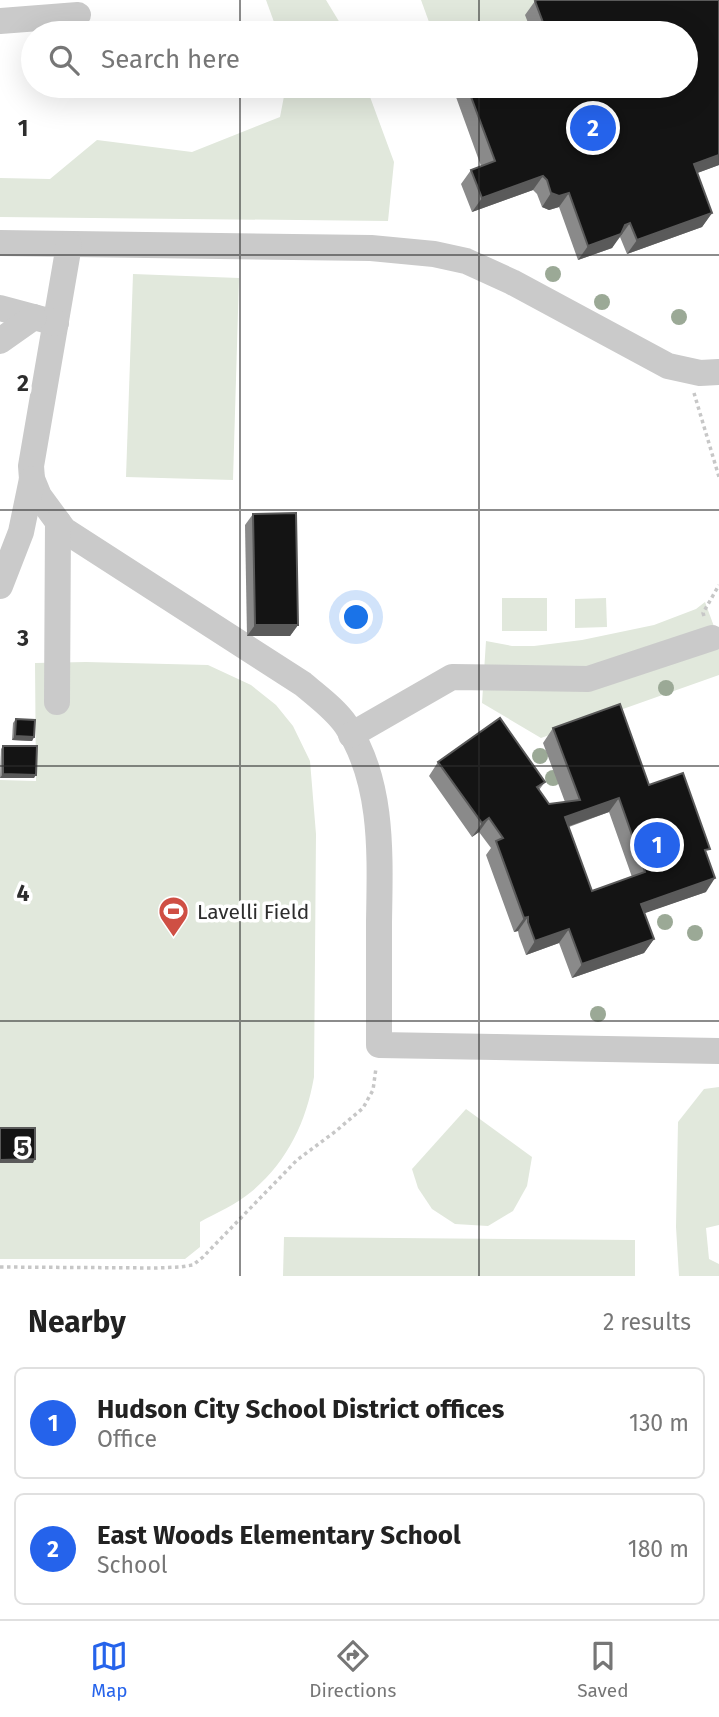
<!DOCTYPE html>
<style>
body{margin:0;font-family:"Fira Sans",sans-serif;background:#f6f6f6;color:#222}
.you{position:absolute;left:357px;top:618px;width:24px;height:24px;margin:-18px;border:5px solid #fff;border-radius:50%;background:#1a73e8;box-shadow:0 0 0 10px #1a73e833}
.badge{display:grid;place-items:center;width:46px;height:46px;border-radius:50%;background:#2563eb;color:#fff;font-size:23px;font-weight:700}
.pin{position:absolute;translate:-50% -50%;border:4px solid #fff;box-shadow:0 2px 7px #0006}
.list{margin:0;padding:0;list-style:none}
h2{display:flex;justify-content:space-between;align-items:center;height:91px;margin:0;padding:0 28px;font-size:30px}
h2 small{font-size:23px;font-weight:400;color:#767676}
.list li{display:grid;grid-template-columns:46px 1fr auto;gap:21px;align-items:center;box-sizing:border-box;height:112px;margin:0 14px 14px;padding:0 14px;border:2px solid #e0e0e0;border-radius:10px}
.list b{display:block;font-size:26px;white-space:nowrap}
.list p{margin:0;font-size:23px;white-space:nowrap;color:#767676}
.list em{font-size:23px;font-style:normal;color:#767676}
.icon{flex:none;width:38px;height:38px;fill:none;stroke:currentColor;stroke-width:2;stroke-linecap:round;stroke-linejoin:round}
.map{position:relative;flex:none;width:719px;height:1276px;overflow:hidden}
.search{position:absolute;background:#fff;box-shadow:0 7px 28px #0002;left:21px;right:21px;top:21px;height:77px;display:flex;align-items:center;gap:18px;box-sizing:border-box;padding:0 24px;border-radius:38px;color:#767676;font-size:26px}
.sheet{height:343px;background:#fff}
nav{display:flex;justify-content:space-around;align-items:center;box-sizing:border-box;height:98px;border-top:2px solid #e0e0e0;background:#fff;font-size:19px;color:#767676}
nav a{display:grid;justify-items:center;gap:4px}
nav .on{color:#2563eb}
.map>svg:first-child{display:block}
.green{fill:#e1e8dc}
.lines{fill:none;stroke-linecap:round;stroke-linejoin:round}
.path{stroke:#c7c7c7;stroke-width:3.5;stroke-dasharray:3.5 3.5;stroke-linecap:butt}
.minor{stroke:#cacaca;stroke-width:26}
.tree{fill:#9ba996}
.wall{fill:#8a8a8a;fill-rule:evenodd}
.shaded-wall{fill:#5a5a5a}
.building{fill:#141414;stroke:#5a5a5a;stroke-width:2;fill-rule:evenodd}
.grid{fill:none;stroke:#2d2d2d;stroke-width:2;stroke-opacity:0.55}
.labels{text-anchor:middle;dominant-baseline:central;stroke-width:7;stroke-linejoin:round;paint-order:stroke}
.poi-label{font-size:21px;fill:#2d2d2d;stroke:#fff;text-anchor:start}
.grid-label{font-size:23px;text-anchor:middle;font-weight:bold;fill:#2d2d2d;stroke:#fff;stroke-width:7;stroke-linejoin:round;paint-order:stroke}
</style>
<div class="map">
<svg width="719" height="1276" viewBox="0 0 719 1276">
<rect width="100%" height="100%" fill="#fff"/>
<g class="green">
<path d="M266 0H326L346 33H278Z"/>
<path d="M421 0H566L532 33H433Z"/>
<path d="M286 86H366L394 162 388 221 0 217V178L50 179 97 140 192 152 280 117Z"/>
<path d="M133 274 239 278 233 480 126 477Z"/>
<rect x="502" y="598" width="45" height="33"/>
<path d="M606 598 607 627 575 628V599Z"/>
<path d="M705 602 719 640V675L541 738 482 703 486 641 512 646H534L582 640 654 625 696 609Z"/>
<path d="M86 662 208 665 251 685 276 705 293 726 310 761 316 834 314 1077C306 1123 287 1162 251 1192 237 1204 216 1213 200 1222V1247L185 1259H0V780L36 781 35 663Z"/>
<path d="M719 1087V1225L706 1228 709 1259 719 1264V1276H679L676 1227 678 1122 704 1089Z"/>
<path d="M466 1109 532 1157 527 1186 513 1211 488 1226 455 1224 432 1209 418 1188 412 1169Z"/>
<path d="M284 1237 635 1240V1276H283Z"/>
</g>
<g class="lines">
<g class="path">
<path d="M694 393 719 477"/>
<path d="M704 616 703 613 719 585"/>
<path d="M0 1267 157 1268 180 1267 193 1265 203 1257 297 1160 336 1131 363 1108 373 1090 376 1068"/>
</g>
<g class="minor">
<path d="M0 21 78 15"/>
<path d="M0 243 371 248 434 254 466 261 512 282 668 366 700 373 719 372"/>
<path d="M69 245 31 466 32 479 39 496 64 530 303 684C318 697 335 709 346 725 384 782 380 856 379 922 379 963 379 1004 379 1045L719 1051"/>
<path d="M0 308 56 323"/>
<path d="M0 341 34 317"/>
<path d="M0 586 21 532 32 479"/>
<path d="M57 702 58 522"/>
<path d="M351 735 452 677 588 679 712 638"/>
</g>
</g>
<g class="tree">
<circle cx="553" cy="274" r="8"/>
<circle cx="602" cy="302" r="8"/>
<circle cx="679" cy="317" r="8"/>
<circle cx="666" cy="688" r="8"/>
<circle cx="540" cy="756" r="8"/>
<circle cx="553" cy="778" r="8"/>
<circle cx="665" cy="922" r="8"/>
<circle cx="695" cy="933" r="8"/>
<circle cx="598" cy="1014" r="8"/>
</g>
<g class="wall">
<path d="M537 0H719V165L697 173 712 213 702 227 627 254 620 237 618 238 612 248 578 260 559 207 549 210 542 207 537 194 533 190 472 212 461 184 471 170 481 166 452 86H686V33H532L525 15 535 1Z"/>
<path d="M253 514 298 625 290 636H247L245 525Z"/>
<path d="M16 719 34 737 32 741 12 740 13 723Z"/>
<path d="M553 728 649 785 707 854 706 892 644 913 654 939 644 953 572 978 559 943 526 955 519 936 518 931 514 932 486 855 491 848 479 832 472 837 429 776 438 762 545 782 539 790 549 804 565 802 543 743ZM609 812 632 877 592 891 569 827Z"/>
<path d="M3 746 34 778H0L1 749Z"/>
</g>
<g class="shaded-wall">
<path d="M719 155V165L684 178 694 164Z"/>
<path d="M543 176 533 190 472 212 482 198Z"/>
<path d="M551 193H569L559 207 549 210 542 207Z"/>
<path d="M712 213 702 227 627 254 637 240Z"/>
<path d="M630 223 612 248 578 260 588 246Z"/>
<path d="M255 625H298L290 636H247Z"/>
<path d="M15 736 34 737 32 741 12 740Z"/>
<path d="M3 774 36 775 34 778H0Z"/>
<path d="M619 798 609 812 555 831 565 817Z"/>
<path d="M489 818 479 832 472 837 482 823Z"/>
<path d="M715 878 706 892 631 918 641 904Z"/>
<path d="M528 917 518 931 514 932 524 918Z"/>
<path d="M569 929 559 943 526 955 535 941Z"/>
<path d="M654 939 644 953 572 978 582 964Z"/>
<path d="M35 1159 33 1163H0V1160Z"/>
</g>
<g class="building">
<path d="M537 0H719V155L694 164 712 213 637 240 630 223 625 225 621 234 588 246 569 193 559 196 551 193 547 180 543 176 482 198 471 170 495 161 467 86H686V33H547L535 1Z"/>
<path d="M296 513 298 625H255L253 514Z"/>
<path d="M620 704 649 785 683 773 710 849 705 850 715 878 641 904 654 939 582 964 569 929 535 941 528 922V917L524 918 496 841 503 838 489 818 482 823 438 762 500 718 545 782 537 787 549 804 580 800 553 728ZM619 798 645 872 592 891 565 817Z"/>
<path d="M16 719 35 720 34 737 15 736Z"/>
<path d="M3 746H37L36 775 3 774Z"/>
<path d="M0 1128H35V1159L0 1160Z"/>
</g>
<path class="grid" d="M240 0V33M479 0V33M240 86V1276M479 86V1276M0 255H719M0 510H719M0 766H719M0 1021H719"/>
<defs>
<symbol id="stadium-pin" viewBox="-11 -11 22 30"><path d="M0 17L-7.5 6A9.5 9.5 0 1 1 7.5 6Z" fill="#cf4f44" stroke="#fff"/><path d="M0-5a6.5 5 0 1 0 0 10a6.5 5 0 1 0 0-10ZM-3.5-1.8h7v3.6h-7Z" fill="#fff"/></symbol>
</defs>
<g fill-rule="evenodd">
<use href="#stadium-pin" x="156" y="894" width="35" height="47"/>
</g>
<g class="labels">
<g class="poi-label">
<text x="197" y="912">Lavelli Field</text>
</g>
</g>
<g class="grid-label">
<text x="23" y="136">1</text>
<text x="23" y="391">2</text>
<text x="23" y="646">3</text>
<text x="23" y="901">4</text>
<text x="23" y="1156">5</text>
</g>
</svg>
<div class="you"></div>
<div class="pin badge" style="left:657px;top:845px">1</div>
<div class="pin badge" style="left:593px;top:128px">2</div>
<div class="search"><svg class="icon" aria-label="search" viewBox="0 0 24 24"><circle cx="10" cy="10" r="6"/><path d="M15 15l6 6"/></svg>Search here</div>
</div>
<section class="sheet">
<h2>Nearby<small>2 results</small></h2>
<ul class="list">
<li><span class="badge">1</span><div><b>Hudson City School District offices</b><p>Office</p></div><em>130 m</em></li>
<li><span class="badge">2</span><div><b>East Woods Elementary School</b><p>School</p></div><em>180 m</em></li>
</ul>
</section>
<nav>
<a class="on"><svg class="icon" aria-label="map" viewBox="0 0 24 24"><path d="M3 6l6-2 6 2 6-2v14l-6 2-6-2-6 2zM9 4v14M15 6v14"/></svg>Map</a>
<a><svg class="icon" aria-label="directions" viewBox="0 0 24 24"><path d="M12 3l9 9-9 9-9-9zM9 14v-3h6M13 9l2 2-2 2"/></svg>Directions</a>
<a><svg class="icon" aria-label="saved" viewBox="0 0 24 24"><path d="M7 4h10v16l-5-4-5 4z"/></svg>Saved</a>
</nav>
